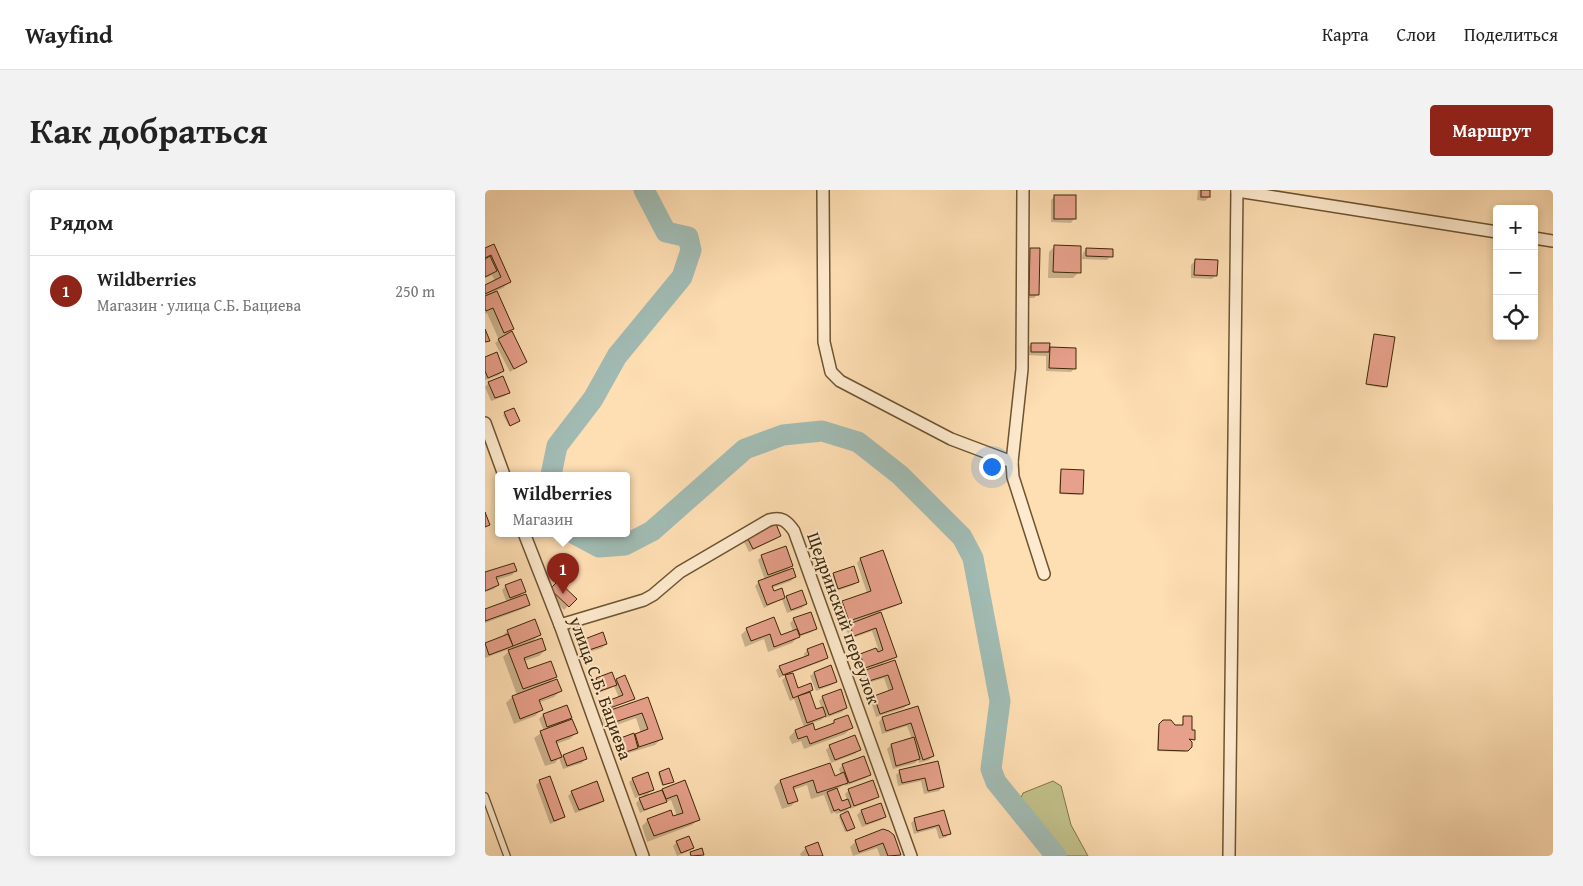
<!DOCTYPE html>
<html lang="ru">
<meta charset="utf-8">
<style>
body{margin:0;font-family:"Gentium Book Plus",serif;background:#f2f2f2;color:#222}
.controls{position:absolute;right:15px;top:15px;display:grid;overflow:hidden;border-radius:5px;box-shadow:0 2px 8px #0003}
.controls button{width:45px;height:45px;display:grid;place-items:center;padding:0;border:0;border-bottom:1px solid #e0e0e0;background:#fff;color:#222;font:25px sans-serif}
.you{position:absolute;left:506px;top:276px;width:18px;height:18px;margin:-12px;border:4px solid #fff;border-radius:50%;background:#1a73e8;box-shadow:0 0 0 8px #1a73e833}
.badge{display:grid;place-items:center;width:32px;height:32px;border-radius:50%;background:#8f2418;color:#fff;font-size:16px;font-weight:700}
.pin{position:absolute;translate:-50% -41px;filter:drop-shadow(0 1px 2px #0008)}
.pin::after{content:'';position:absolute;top:26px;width:18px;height:15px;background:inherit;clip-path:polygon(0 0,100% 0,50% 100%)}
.popup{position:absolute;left:10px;top:282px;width:135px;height:65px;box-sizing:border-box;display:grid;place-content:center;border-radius:5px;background:#fff;filter:drop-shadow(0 1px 4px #0005);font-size:16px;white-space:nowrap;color:#767676}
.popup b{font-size:19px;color:#222}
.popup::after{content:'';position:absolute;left:50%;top:100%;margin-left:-10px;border:10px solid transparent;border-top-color:#fff}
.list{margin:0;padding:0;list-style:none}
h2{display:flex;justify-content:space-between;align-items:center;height:65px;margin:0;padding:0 20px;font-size:21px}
h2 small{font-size:16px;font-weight:400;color:#767676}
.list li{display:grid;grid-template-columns:32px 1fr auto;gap:15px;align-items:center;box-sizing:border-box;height:70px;padding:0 20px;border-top:1px solid #e0e0e0}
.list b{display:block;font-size:19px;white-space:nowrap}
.list p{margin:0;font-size:16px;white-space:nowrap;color:#767676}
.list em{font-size:16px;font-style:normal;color:#767676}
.icon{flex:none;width:28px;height:28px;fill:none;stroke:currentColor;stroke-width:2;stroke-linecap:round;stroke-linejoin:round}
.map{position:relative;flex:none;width:1068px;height:666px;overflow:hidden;border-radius:5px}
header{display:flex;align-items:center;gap:30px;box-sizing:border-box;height:70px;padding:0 25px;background:#fff;border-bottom:1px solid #e0e0e0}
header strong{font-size:24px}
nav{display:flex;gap:28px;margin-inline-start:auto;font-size:18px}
.intro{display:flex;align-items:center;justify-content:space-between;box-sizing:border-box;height:120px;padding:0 30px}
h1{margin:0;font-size:35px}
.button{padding:12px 22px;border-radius:5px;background:#8f2418;color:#fff;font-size:18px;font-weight:700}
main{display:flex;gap:30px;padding:0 30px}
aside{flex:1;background:#fff;border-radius:5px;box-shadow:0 2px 8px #0003}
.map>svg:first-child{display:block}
.green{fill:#c2c18b;stroke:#807448}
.shadow{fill:#0003}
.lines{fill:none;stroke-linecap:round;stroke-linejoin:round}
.river{stroke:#a1bbb3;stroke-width:21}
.building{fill:#e7a08b;stroke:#3d2605}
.lane-casing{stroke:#6d5430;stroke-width:8}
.street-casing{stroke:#6d5430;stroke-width:14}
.lane{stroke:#feeace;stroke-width:5.5}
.street{stroke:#feeace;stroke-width:11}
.labels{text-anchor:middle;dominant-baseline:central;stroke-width:4;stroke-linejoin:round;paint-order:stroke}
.street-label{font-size:18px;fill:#3d2605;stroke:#feeace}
</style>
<header>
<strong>Wayfind</strong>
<nav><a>Карта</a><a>Слои</a><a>Поделиться</a></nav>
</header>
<div class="intro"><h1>Как добраться</h1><a class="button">Маршрут</a></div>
<main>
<aside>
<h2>Рядом<small></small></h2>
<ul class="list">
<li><span class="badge">1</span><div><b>Wildberries</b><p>Магазин · улица С.Б. Бациева</p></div><em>250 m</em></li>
</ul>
</aside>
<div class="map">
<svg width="1068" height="666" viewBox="0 0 1068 666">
<rect width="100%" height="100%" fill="#fedeb3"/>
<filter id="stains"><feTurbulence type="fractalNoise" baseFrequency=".004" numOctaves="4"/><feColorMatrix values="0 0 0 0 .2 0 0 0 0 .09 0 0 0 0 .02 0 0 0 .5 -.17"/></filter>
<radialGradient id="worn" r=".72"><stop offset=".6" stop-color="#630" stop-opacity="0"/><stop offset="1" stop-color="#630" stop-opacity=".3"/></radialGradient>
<path class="green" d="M568 591 576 596 586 635 603 666H559L528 626 538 603Z"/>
<g class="shadow">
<path d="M713 0H724V7L720 11 712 10Z"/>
<path d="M570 6 589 29 586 33 566 32V10Z"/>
<path d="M8 56 24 92 18 98 11 101 27 138 20 146 41 171 25 182 10 153 14 150 2 123 0 124V96L10 91 7 85 0 88V60Z"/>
<path d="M570 56 594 82 588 88H563L564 62Z"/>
<path d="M546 59 553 104 549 108H541L542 63Z"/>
<path d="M601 59 626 66 622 70 597 69 598 63Z"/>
<path d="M710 71 731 85 727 89 706 88V75Z"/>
<path d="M889 146 901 196 899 198 881 195 888 147Z"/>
<path d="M546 154 563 159H590V178L586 182 561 181V166L542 165V158Z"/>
<path d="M0 168 18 181 14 185 0 190Z"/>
<path d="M4 193 24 202 20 206 6 211 0 197Z"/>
<path d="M20 223 32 233 24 236 18 225Z"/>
<path d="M577 281 596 303 595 305 574 304 575 282Z"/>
<path d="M295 346 291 349 264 362 259 352 263 348Z"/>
<path d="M277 366 307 375 299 383 310 387 306 391 287 398 289 403 296 400 300 410 302 407 321 414 317 418 302 423 297 409 279 418 270 396 274 392 280 390 273 370Z"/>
<path d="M375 369 415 412 411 416 394 422 410 467 406 470 398 473 423 514 419 518 391 527 386 511 389 507 404 502 399 488 380 494 377 485 384 478 376 481 372 469 376 465 393 458 387 441 365 449 361 439 369 431 360 434 354 416 358 412 382 403 372 373Z"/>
<path d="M30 381 27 385 11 390 13 395 9 399 0 402V384Z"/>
<path d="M349 384 373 391 369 395 349 402 345 388Z"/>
<path d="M73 392 90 409 79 420 62 403Z"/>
<path d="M21 396 39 402 32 409 44 415 40 418 0 433V421L22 413 17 400Z"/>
<path d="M288 429 295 446 308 441 305 433 309 429 330 438 327 442 313 447 307 453 283 462 279 449 260 457 256 445 262 439Z"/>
<path d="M23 441 54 445 47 452 60 460 54 466 39 471 42 480 70 487 64 493 75 501 69 507 53 513 56 520 50 526 29 534 21 513 27 507 32 505 18 467 27 458 0 468V454L20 447 19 444Z"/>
<path d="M98 451 121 454 117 458 98 464 94 454Z"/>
<path d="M337 455 342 468 338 471 306 483 312 499 327 500 324 503 330 521 337 519 334 511 338 507 361 518 357 522 340 528V526L336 530 327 533 330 541 346 535 349 532 366 538 360 544 319 559 316 551 307 554 304 547 310 541 319 537 309 509 305 511 297 490 303 484 294 488 291 480 295 477 320 468 319 464 322 460Z"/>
<path d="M329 483 351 492 347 495 331 501 325 486Z"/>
<path d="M126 484 130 492 132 490 148 508 145 511V509L118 520 117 517 120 513 134 508 129 496 126 498 111 504 107 493 111 489Z"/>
<path d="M162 509 176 549 170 555 134 566 130 554 134 550 148 547 156 543 151 528 121 539 117 528 127 519 118 522 144 512 131 517 132 519Z"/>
<path d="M432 517 448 566 444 570 434 573 433 569 430 573 408 579 402 559 406 555 427 549 422 536 397 544 394 532 397 528Z"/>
<path d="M58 525 85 528 80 533 91 543 85 549 71 554 76 568 78 566 100 569 97 573 78 579 74 568 70 573 60 576 49 548 59 541 54 529Z"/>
<path d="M698 528 709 549 704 550V559L700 562 672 561 673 537 675 535 697 537Z"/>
<path d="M345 556 374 560 370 564 346 573 341 560Z"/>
<path d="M452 573 457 597 454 601 439 604 436 591 413 596 411 585 415 581Z"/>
<path d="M345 574 349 587 356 585 354 579 358 575 384 584 381 588 360 596V594L351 600 356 613 362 610 360 604 364 600 392 607 388 610 365 619V617L361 621 351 624 350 622 346 624 339 605 326 609 322 595 308 600 312 610 306 616 297 619 289 597 295 591Z"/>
<path d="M174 583 186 593 177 596 173 584Z"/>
<path d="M148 589 168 599 160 607 200 592 213 629 207 635 162 652 157 636 163 630 192 626 186 610 155 623 151 613 159 605 150 608 144 592Z"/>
<path d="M55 591 78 626 74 630 65 634 51 595Z"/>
<path d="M87 602 118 610 114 614 90 623 83 606Z"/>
<path d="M395 614 399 627 396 630 377 637 372 625 376 621Z"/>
<path d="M459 621 465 643 461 647 454 649 451 638 429 644 426 633 429 630Z"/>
<path d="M356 626 368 638 367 640 360 642 354 627Z"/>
<path d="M398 641 415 664 413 666H395L392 658 368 666 365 657 371 651Z"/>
<path d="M192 652 208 658 204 661 192 666 188 656Z"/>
<path d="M321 658 337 666H316L315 664Z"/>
</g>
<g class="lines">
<g class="river">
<path d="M66 285 72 256 108 209 132 166 197 87 206 60 203 47 181 42 159 0"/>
<path d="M88 343 114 357 140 355 167 341 260 259 298 245 337 241 373 252 415 285 477 347 488 368 515 511 506 579 511 592 571 666"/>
</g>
</g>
<g class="building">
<rect x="716" y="0" width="9" height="7"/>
<rect x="569" y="5" width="22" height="24"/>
<path d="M9 54 26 92 0 104V95L16 87 6 65 0 68V58Z"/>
<path d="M569 55 596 56V83L568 82Z"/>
<path d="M545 58H555L554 105H544Z"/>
<path d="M601 58 628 59V67L601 66Z"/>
<path d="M5 66 12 81 0 87V69Z"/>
<path d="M710 69 733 70 732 86 709 85Z"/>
<path d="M12 101 29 139 19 143 8 118 1 121 0 119V106Z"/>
<path d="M0 139 5 151 0 152Z"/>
<path d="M27 141 42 172 29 179 13 149Z"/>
<path d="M889 144 910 147 902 197 881 194Z"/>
<path d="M546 153H565L564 162H546Z"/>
<path d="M565 157 591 158V179L564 178Z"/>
<path d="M12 162 19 181 3 188 0 181V167Z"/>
<path d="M18 186 25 203 10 208 3 192Z"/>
<path d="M29 218 35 231 25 236 19 222Z"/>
<path d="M576 279 599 280 598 304 575 303Z"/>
<path d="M0 322 5 335 0 337Z"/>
<path d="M291 334 296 346 268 359 262 347Z"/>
<path d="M301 356 308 376 283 385 276 365Z"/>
<path d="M398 360 417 413 364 431 357 411 386 401 375 368Z"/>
<path d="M29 373 32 381 11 387 14 395 0 401V382Z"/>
<path d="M369 376 374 392 353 399 348 383Z"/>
<path d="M308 378 311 387 287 396 289 401 297 398 300 408 282 415 273 391Z"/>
<path d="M36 389 41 402 25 408 20 395Z"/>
<path d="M73 391 92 409 84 417 65 399Z"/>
<path d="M317 400 322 414 306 420 301 406Z"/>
<path d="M41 404 45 415 0 431V419Z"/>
<path d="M326 422 332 439 315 445 308 428Z"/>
<path d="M396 422 412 467 380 478 375 464 391 458 393 462 398 460 391 438 369 446 364 434Z"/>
<path d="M289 427 296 445 312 439 315 447 289 457 285 444 266 451 261 438Z"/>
<path d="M50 429 56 445 28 456 22 440Z"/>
<path d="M118 442 122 454 101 461 97 450Z"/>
<path d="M23 444 28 456 4 465 0 453Z"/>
<path d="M57 448 61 460 39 468 43 479 66 471 72 487 38 499 23 460Z"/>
<path d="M338 453 343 468 298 485 294 476 324 465 322 459Z"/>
<path d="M410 470 425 514 395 524 389 506 408 499 403 485 384 491 381 480Z"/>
<path d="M346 475 352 492 334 498 329 482Z"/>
<path d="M127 482 132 495 115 501 111 488Z"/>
<path d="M308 483 313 498 326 493 328 500 308 508 300 485Z"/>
<path d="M140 485 150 509 122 519 120 512 138 505 131 489Z"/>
<path d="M72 489 77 501 54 510 58 520 35 529 27 506Z"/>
<path d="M356 499 362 518 344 525 337 506Z"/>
<path d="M325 502 331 519 338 517 341 526 322 533 313 506Z"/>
<path d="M163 507 178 549 154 557 150 544 163 539 157 523 127 533 123 521Z"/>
<path d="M82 515 87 528 62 537 58 524Z"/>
<path d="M433 516 449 566 438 570 426 533 401 541 397 527Z"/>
<path d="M363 525 368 538 325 554 322 546 313 549 310 540 328 533 330 540 349 533V530Z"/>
<path d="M698 526H707V540H710V550L704 549 707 552V557L703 561 673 560 674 534 678 530H686L690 535H698Z"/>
<path d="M87 529 93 543 71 551 77 567 66 571 55 541Z"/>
<path d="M149 543 153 558 138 563 133 549Z"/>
<path d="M370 545 376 560 350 570 344 555Z"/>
<path d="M429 547 435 569 411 576 406 554Z"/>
<path d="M98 557 102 569 82 576 78 565Z"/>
<path d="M379 566 386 585 364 593 357 574Z"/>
<path d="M453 571 459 597 443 601 440 588 417 593 414 580Z"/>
<path d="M345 573 350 586 359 582 363 593 332 603 328 590 308 597 313 611 303 614 295 590Z"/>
<path d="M184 578 189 592 178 595 174 582Z"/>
<path d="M163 582 169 600 154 605 147 588Z"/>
<path d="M65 586 80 627 69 631 54 590Z"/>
<path d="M200 590 215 630 169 646 162 629 186 620 188 626 198 623 192 605 181 609 177 599Z"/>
<path d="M388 590 394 607 369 616 363 599Z"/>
<path d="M112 591 119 611 94 620 86 601Z"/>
<path d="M352 598 357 611 363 609 366 617 355 621 354 619 349 621 342 602Z"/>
<path d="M177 600 182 612 159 620 154 608Z"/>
<path d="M396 613 401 627 381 634 376 620Z"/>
<path d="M459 620 466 644 458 646 454 635 432 641 429 628Z"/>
<path d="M363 621 370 638 362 641 355 625Z"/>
<path d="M398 639 404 641 409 645 416 665 403 666 398 653 374 662 370 650Z"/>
<path d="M204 646 209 658 196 663 191 651Z"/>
<path d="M333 652 338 666H324L320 657Z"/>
<path d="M217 658 219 665 206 666 205 662Z"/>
</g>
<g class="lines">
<defs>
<path id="lane" d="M0 606 22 666"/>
<g id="street">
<path d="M338 0 339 152 346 182 355 191 466 249 527 272"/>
<path d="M538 0 537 179 527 272 528 287 559 384"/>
<path d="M752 1 1012 42"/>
<path d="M1049 48 1068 51"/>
<path d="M0 233 19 285"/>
<path d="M39 343 75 435 158 666"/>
<path d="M75 435 159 410 168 405 195 382 284 330C296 326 302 331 309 341L426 666"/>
<path d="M744 666 752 0"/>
</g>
</defs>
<use href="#lane" class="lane-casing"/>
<use href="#street" class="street-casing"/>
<use href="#lane" class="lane"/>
<use href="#street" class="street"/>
</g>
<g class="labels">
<g class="street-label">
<text transform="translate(359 428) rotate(70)">Щедринский переулок</text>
<text transform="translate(116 498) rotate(70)">улица С.Б. Бациева</text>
</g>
</g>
<rect width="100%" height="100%" filter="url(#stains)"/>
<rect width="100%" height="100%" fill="url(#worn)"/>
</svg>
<div class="controls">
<button>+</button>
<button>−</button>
<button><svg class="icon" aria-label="locate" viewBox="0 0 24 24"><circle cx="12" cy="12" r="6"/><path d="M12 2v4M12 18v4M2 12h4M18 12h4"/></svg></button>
</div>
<div class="you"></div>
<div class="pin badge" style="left:78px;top:404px">1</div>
<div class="popup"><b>Wildberries</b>Магазин</div>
</div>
</main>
